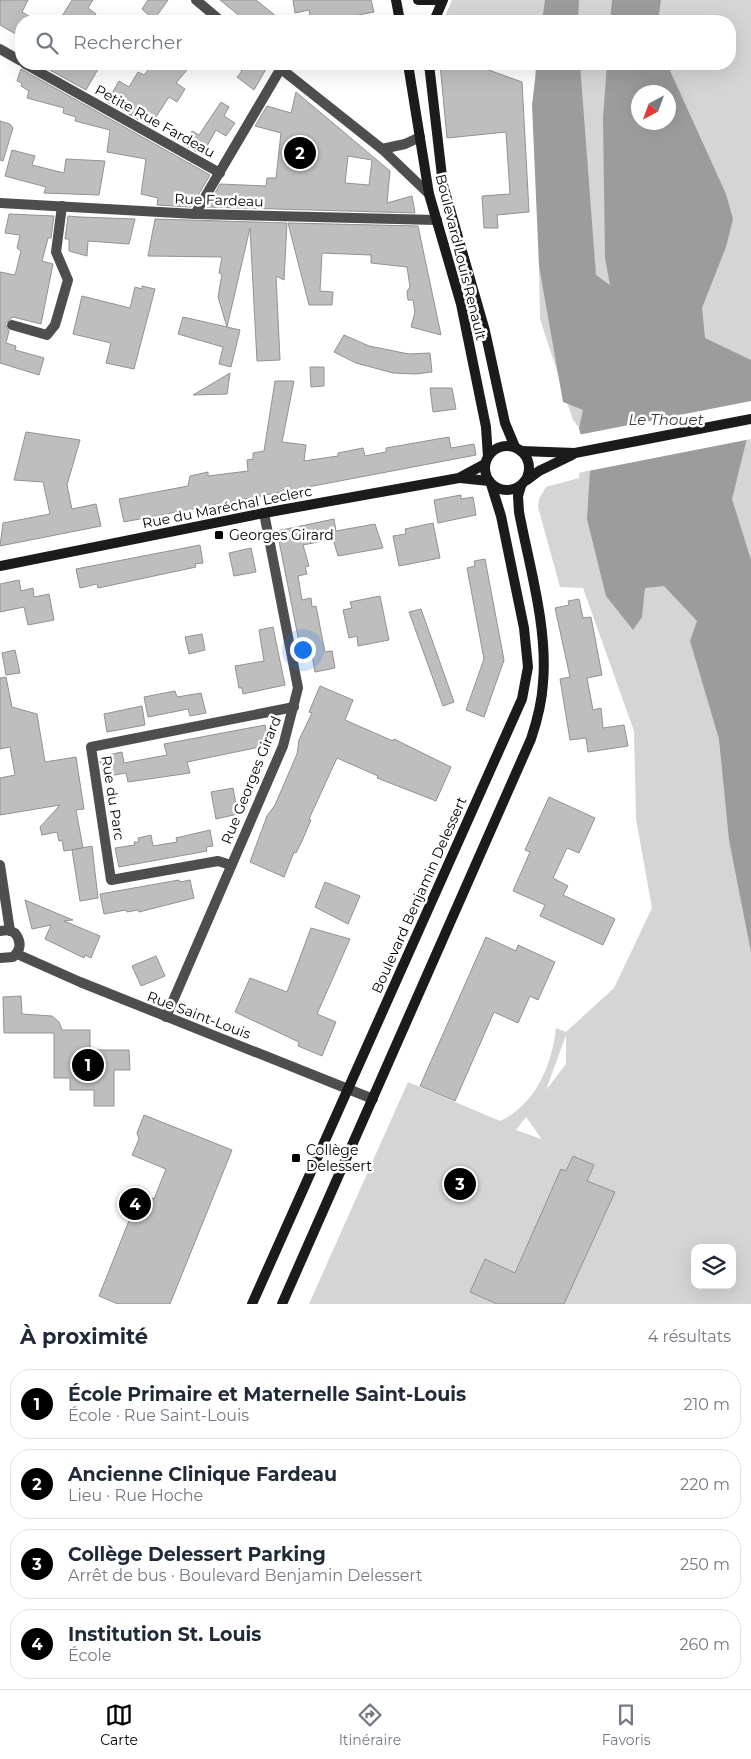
<!DOCTYPE html>
<html lang="fr">
<meta charset="utf-8">
<style>
body{margin:0;font-family:Montserrat,sans-serif;background:#f2f2f3;color:#1f2937}
.controls{position:absolute;right:15px;bottom:15px;display:grid;overflow:hidden;border-radius:10px;box-shadow:0 5px 20px #0002}
.controls button{width:45px;height:45px;display:grid;place-items:center;padding:0;border:0;border-bottom:1px solid #e0e1e3;background:#fff;color:#1f2937;font:25px sans-serif}
.compass{position:absolute;left:631px;top:85px;width:45px;height:45px;border-radius:50%;background:#fff;box-shadow:0 5px 20px #0002;rotate:221deg}
.you{position:absolute;left:302px;top:649px;width:18px;height:18px;margin:-12px;border:4px solid #fff;border-radius:50%;background:#1a73e8;box-shadow:0 0 0 8px #1a73e833}
.badge{display:grid;place-items:center;width:32px;height:32px;border-radius:50%;background:#000;color:#fff;font-size:16px;font-weight:700}
.pin{position:absolute;translate:-50% -50%;border:2px solid #fff;box-shadow:0 1px 5px #0006}
.list{margin:0;padding:0;list-style:none}
h2{display:flex;justify-content:space-between;align-items:center;height:65px;margin:0;padding:0 20px;font-size:21px}
h2 small{font-size:16px;font-weight:400;color:#747a83}
.list li{display:grid;grid-template-columns:32px 1fr auto;gap:15px;align-items:center;box-sizing:border-box;height:70px;margin:0 10px 10px;padding:0 10px;border:1px solid #e0e1e3;border-radius:20px}
.list b{display:block;font-size:19px;white-space:nowrap}
.list p{margin:0;font-size:16px;white-space:nowrap;color:#747a83}
.list em{font-size:16px;font-style:normal;color:#747a83}
.icon{flex:none;width:28px;height:28px;fill:none;stroke:currentColor;stroke-width:2;stroke-linecap:round;stroke-linejoin:round}
.map{position:relative;flex:none;width:751px;height:1304px;overflow:hidden}
.search{position:absolute;background:#fff;box-shadow:0 5px 20px #0002;left:15px;right:15px;top:15px;height:55px;display:flex;align-items:center;gap:12px;box-sizing:border-box;padding:0 18px;border-radius:20px;color:#747a83;font-size:19px}
.sheet{height:385px;background:#fff}
nav{display:flex;justify-content:space-around;align-items:center;box-sizing:border-box;height:70px;border-top:1px solid #e0e1e3;background:#fff;font-size:14px;color:#747a83}
nav a{display:grid;justify-items:center;gap:2px}
nav .on{color:#000}
.map>svg:first-child{display:block}
.green{fill:#d5d5d5;fill-rule:evenodd}
.water{fill:#9c9c9c;fill-rule:evenodd}
.pier{fill:#fff}
.building{fill:#bebebe;stroke:#929292;fill-rule:evenodd}
.lines{fill:none;stroke-linecap:round;stroke-linejoin:round}
.street{stroke:#4e4e4e;stroke-width:10}
.secondary{stroke:#1b1b1b;stroke-width:10}
.poi-dot{fill:#000;stroke:#fff;stroke-width:2}
.labels{text-anchor:middle;dominant-baseline:central;stroke-width:5;stroke-linejoin:round;paint-order:stroke}
.street-label{font-size:14px;fill:#000;stroke:#fff}
.poi-label{font-size:14px;fill:#000;stroke:#fff;text-anchor:start}
.water-label{font-size:15px;font-style:italic;fill:#3d3d3d;stroke:#fff}
</style>
<div class="map">
<svg width="751" height="1304" viewBox="0 0 751 1304">
<rect width="100%" height="100%" fill="#fff"/>
<path class="green" d="M452 0H751V1304H309L408 1082 500 1121C536 1104 552 1065 556 1028L566 1032 614 988 652 908 636 819 634 731 583 588 560 587 538 507 539 499 546 487 579 478V473L590 470 579 428 573 420 540 319 535 64H730V21H443ZM638 92H668V122H638ZM566 1035V1064L546 1090ZM526 1117 541 1138V1139L516 1130ZM695 1248H732V1285H695Z"/>
<g class="water">
<path d="M545 0H579L578 21H542Z"/>
<path d="M612 0H661L658 21H610Z"/>
<path d="M537 64H580L596 275 610 285 605 258 603 118 607 64H667L726 194 733 219 726 247 702 308 705 338 751 360V422L732 499 751 560V952L729 840 719 739 690 641 697 621 664 586 645 588 642 617 633 630 606 596 587 519 590 470 579 428 583 410 563 402 539 266 532 105ZM638 92H668V122H638Z"/>
</g>
<path class="pier" d="M751 401V439L588 471 578 435Z"/>
<g class="building">
<path d="M0 0H28L22 12 37 21H21V37L0 25Z"/>
<path d="M72 0H93L88 8 96 14 91 21H59Z"/>
<path d="M148 0H168L154 20 142 9Z"/>
<path d="M220 0H256L276 16 272 17 277 21H246Z"/>
<path d="M293 0H371L374 12 328 21H311L309 10 295 13Z"/>
<path d="M39 64H101L86 90Z"/>
<path d="M153 64H192L176 83 185 89 177 102 169 97 150 126 107 102 119 81 129 87 138 72 144 75Z"/>
<path d="M233 64H259L266 69 254 90 237 77 242 71Z"/>
<path d="M440 64H472L522 82 529 212 497 215 498 228H484L482 196 510 194 506 132 447 138Z"/>
<path d="M21 69 210 175 191 207 157 205 158 198 141 194 146 159 107 152 110 130 75 121 76 117 63 113 64 108 27 98 29 91 21 86 22 83 17 81Z"/>
<path d="M296 92 390 171 387 203 412 196 415 213 207 207 220 184 266 186 267 178H276L281 133 255 126 267 106 291 113ZM348 156 372 160 369 185 345 183Z"/>
<path d="M221 102 229 107 224 116 235 123 226 136 216 130 202 155 184 145 192 131 199 135Z"/>
<path d="M0 121 10 124 13 128 3 161 0 160Z"/>
<path d="M12 150 35 156 32 165 64 173 66 159 105 161 99 195 44 193 46 187 5 176Z"/>
<path d="M9 214 54 216 51 238H48L42 261 53 264 41 324 13 317 5 324 9 331 6 343 16 346 15 350 44 358 39 375 0 363V272L15 275 21 251 17 248 20 235 5 233Z"/>
<path d="M68 216 80 217 135 219 129 244 88 241 87 256 69 251V239H65Z"/>
<path d="M155 219 287 223 284 280 276 276 280 360 257 361 250 228 227 327 240 330 231 367 219 364 223 347 178 334 183 317 227 327 218 297 222 274 219 273 222 257 148 256Z"/>
<path d="M288 223 418 226 441 335 411 327 415 312 413 300H408L407 291 410 287 407 267 371 263V255L322 253 320 291 333 292 332 305H309Z"/>
<path d="M142 286 155 289 134 369 106 363 111 343 73 334 82 296 130 308 135 287 142 289Z"/>
<path d="M344 335 369 346 409 354 430 353 432 372 415 374 393 373 356 363 334 352Z"/>
<path d="M310 367H324V386L311 387Z"/>
<path d="M230 373 227 394 193 395Z"/>
<path d="M275 381H294L282 442 306 445 304 461 338 456V453L363 448 365 456 386 452V448L449 437 451 448 474 444 476 455 124 522 119 499 188 486 190 476 208 472V476L248 471 247 460 253 459V453L264 451Z"/>
<path d="M430 388H452L456 409 433 412Z"/>
<path d="M26 432 80 440 67 485 72 509 96 504 101 526 0 546 3 523 50 514 43 482 14 480Z"/>
<path d="M461 495V499L473 497 476 515 438 523 434 500Z"/>
<path d="M334 519 336 531 375 524 383 548 338 556 333 539 303 545 309 566 305 567 307 574 298 576 302 600 311 598 312 607 316 606 325 652 332 651 335 668 315 672 312 655 302 657 277 531Z"/>
<path d="M433 523 440 558 399 566 393 536 406 534 405 529Z"/>
<path d="M200 545 203 563 195 564 196 567 98 588 97 584 80 588 76 569Z"/>
<path d="M251 548 256 572 234 576 229 553Z"/>
<path d="M485 559 504 660 484 717 466 710 484 659 467 568 475 566 474 561Z"/>
<path d="M19 580 21 591 33 588 34 597 49 594 54 620 28 625 24 607 0 612V584Z"/>
<path d="M380 596 389 640 358 646 357 636 349 638 343 610 352 608 350 602Z"/>
<path d="M579 599 583 618 591 617 602 675 587 678 593 710 601 708 603 728 624 725 628 746 588 752 586 738 570 740 560 679 570 677 555 608 569 605 568 601Z"/>
<path d="M421 609 454 702 443 706 409 612Z"/>
<path d="M273 627 285 685 243 694 242 688H239L235 666 264 661 259 630Z"/>
<path d="M202 634 205 650 189 654 185 637Z"/>
<path d="M15 650 20 673 6 675 2 653Z"/>
<path d="M6 677 12 707 37 714 45 762 76 757 84 809 76 810 83 848 64 851 62 840 59 841 57 832 42 835 40 827 60 805 0 815V778L15 775 10 747 0 749V678Z"/>
<path d="M320 686 353 700 345 720 393 741 394 739 451 767 436 801 390 783 377 778 378 776 337 758 309 819 311 820 302 841 296 853 294 852 284 877 250 862 267 816 275 805 297 754 299 740 312 713 309 712Z"/>
<path d="M175 691 177 697 201 693 206 713 190 716 188 709 148 717 144 697Z"/>
<path d="M142 706 145 725 107 732 104 714Z"/>
<path d="M265 725 268 741 259 743 260 747 187 762 190 773 128 782 126 773 103 777 100 760 103 756 122 752 124 763 167 755 164 744Z"/>
<path d="M233 788 238 814 216 819 211 792Z"/>
<path d="M549 797 595 818 579 853 567 848 553 878 568 886 563 895 615 919 603 945 540 916 545 905 513 891 530 852 525 850Z"/>
<path d="M210 830 213 846 206 847 207 851 119 867 115 848 135 845 134 842H139L138 838 151 835 153 846 177 842 176 838Z"/>
<path d="M92 846 98 898 80 901 72 850Z"/>
<path d="M179 880 180 882 190 880 194 898 139 912 138 910 127 912 126 910 104 914 100 894Z"/>
<path d="M325 882 360 896 348 924 315 907Z"/>
<path d="M25 900 73 920 64 921 100 936 91 958 85 955 84 958 45 939 51 925 32 929Z"/>
<path d="M311 928 350 939 317 1014 336 1022 322 1056 298 1046 299 1042 235 1012 250 978 287 992Z"/>
<path d="M486 937 516 951 518 945 555 962 538 1000 530 996 518 1023 494 1012 455 1101 420 1086Z"/>
<path d="M156 956 165 976 141 986 132 966Z"/>
<path d="M21 996 22 1014 52 1016 59 1022 62 1030H90V1050H129L130 1070H114V1106H94V1090H70V1078H54V1033H4L3 997Z"/>
<path d="M144 1115 232 1150 170 1304H118L99 1296 140 1193 154 1199 166 1169 132 1155 139 1139 137 1133Z"/>
<path d="M573 1156 594 1165 587 1181 615 1192 564 1304H497L470 1292 485 1259 515 1273 561 1169 566 1171Z"/>
</g>
<g class="lines">
<g class="street">
<path d="M196 0 221 21"/>
<path d="M0 49 21 61"/>
<path d="M25 64 220 173"/>
<path d="M275 64 382 149 429 194"/>
<path d="M382 149 405 144 420 137"/>
<path d="M0 203 195 214 437 220"/>
<path d="M195 214 281 68"/>
<path d="M12 325 47 335 55 325 68 280 56 252 62 206"/>
<path d="M0 865 10 931"/>
<path d="M231 865 218 861 111 880 91 747 294 707"/>
<path d="M0 931 8 930 15 933C22 942 21 950 13 957L0 958"/>
<path d="M17 954 80 982 373 1099"/>
<path d="M166 1017 283 746 298 688 264 513"/>
</g>
<g class="secondary">
<path d="M396 0 400 21"/>
<path d="M418 0H440"/>
<path d="M434 21 443 0"/>
<path d="M408 64 429 194 461 304 486 427 488 457"/>
<path d="M429 64 443 185 485 331 505 423 515 447"/>
<circle cx="507" cy="468" r="22"/>
<path d="M521 451 575 453 751 419"/>
<path d="M460 478 489 481"/>
<path d="M527 480 539 471 572 455"/>
<path d="M0 566 264 513 459 478 485 464"/>
<path d="M252 1304 522 699 528 667 524 628 501 516 491 484"/>
<path d="M282 1304 531 739C537 721 542 702 543 683 548 628 529 565 519 512L518 496 521 486"/>
</g>
</g>
<g class="poi-dot">
<rect x="214" y="530" width="10" height="10" rx="2.5"/>
<rect x="291" y="1153" width="10" height="10" rx="2.5"/>
</g>
<g class="labels">
<g class="street-label">
<text transform="translate(155 121) rotate(29)">Petite Rue Fardeau</text>
<text transform="translate(219 200) rotate(2)">Rue Fardeau</text>
<text transform="translate(461 257) rotate(76)">Boulevard Louis Renault</text>
<text transform="translate(227 507) rotate(-11)">Rue du Maréchal Leclerc</text>
<text transform="translate(251 780) rotate(-68)">Rue Georges Girard</text>
<text transform="translate(113 798) rotate(81)">Rue du Parc</text>
<text transform="translate(419 895) rotate(-66)">Boulevard Benjamin Delessert</text>
<text transform="translate(199 1015) rotate(21)">Rue Saint-Louis</text>
</g>
<g class="poi-label">
<text x="229" y="535">Georges Girard</text>
<text x="306" y="1150">Collège<tspan x="306" dy="16">Delessert</tspan></text>
</g>
<g class="water-label">
<text x="666" y="419">Le Thouet</text>
</g>
</g>
</svg>
<div class="controls">
<button><svg class="icon" aria-label="layers" viewBox="0 0 24 24"><path d="M12 4l9 5-9 5-9-5zM3 14l9 5 9-5"/></svg></button>
</div>
<svg class="compass" viewBox="-18 -18 36 36"><path d="M0-13l5 13h-10z" fill="#e53935"/><path d="M0 13l5-13h-10z" fill="#747a83"/></svg>
<div class="you"></div>
<div class="pin badge" style="left:88px;top:1065px">1</div>
<div class="pin badge" style="left:300px;top:153px">2</div>
<div class="pin badge" style="left:460px;top:1184px">3</div>
<div class="pin badge" style="left:135px;top:1204px">4</div>
<div class="search"><svg class="icon" aria-label="search" viewBox="0 0 24 24"><circle cx="10" cy="10" r="6"/><path d="M15 15l6 6"/></svg>Rechercher</div>
</div>
<section class="sheet">
<h2>À proximité<small>4 résultats</small></h2>
<ul class="list">
<li><span class="badge">1</span><div><b>École Primaire et Maternelle Saint-Louis</b><p>École · Rue Saint-Louis</p></div><em>210 m</em></li>
<li><span class="badge">2</span><div><b>Ancienne Clinique Fardeau</b><p>Lieu · Rue Hoche</p></div><em>220 m</em></li>
<li><span class="badge">3</span><div><b>Collège Delessert Parking</b><p>Arrêt de bus · Boulevard Benjamin Delessert</p></div><em>250 m</em></li>
<li><span class="badge">4</span><div><b>Institution St. Louis</b><p>École</p></div><em>260 m</em></li>
</ul>
</section>
<nav>
<a class="on"><svg class="icon" aria-label="map" viewBox="0 0 24 24"><path d="M3 6l6-2 6 2 6-2v14l-6 2-6-2-6 2zM9 4v14M15 6v14"/></svg>Carte</a>
<a><svg class="icon" aria-label="directions" viewBox="0 0 24 24"><path d="M12 3l9 9-9 9-9-9zM9 14v-3h6M13 9l2 2-2 2"/></svg>Itinéraire</a>
<a><svg class="icon" aria-label="saved" viewBox="0 0 24 24"><path d="M7 4h10v16l-5-4-5 4z"/></svg>Favoris</a>
</nav>
